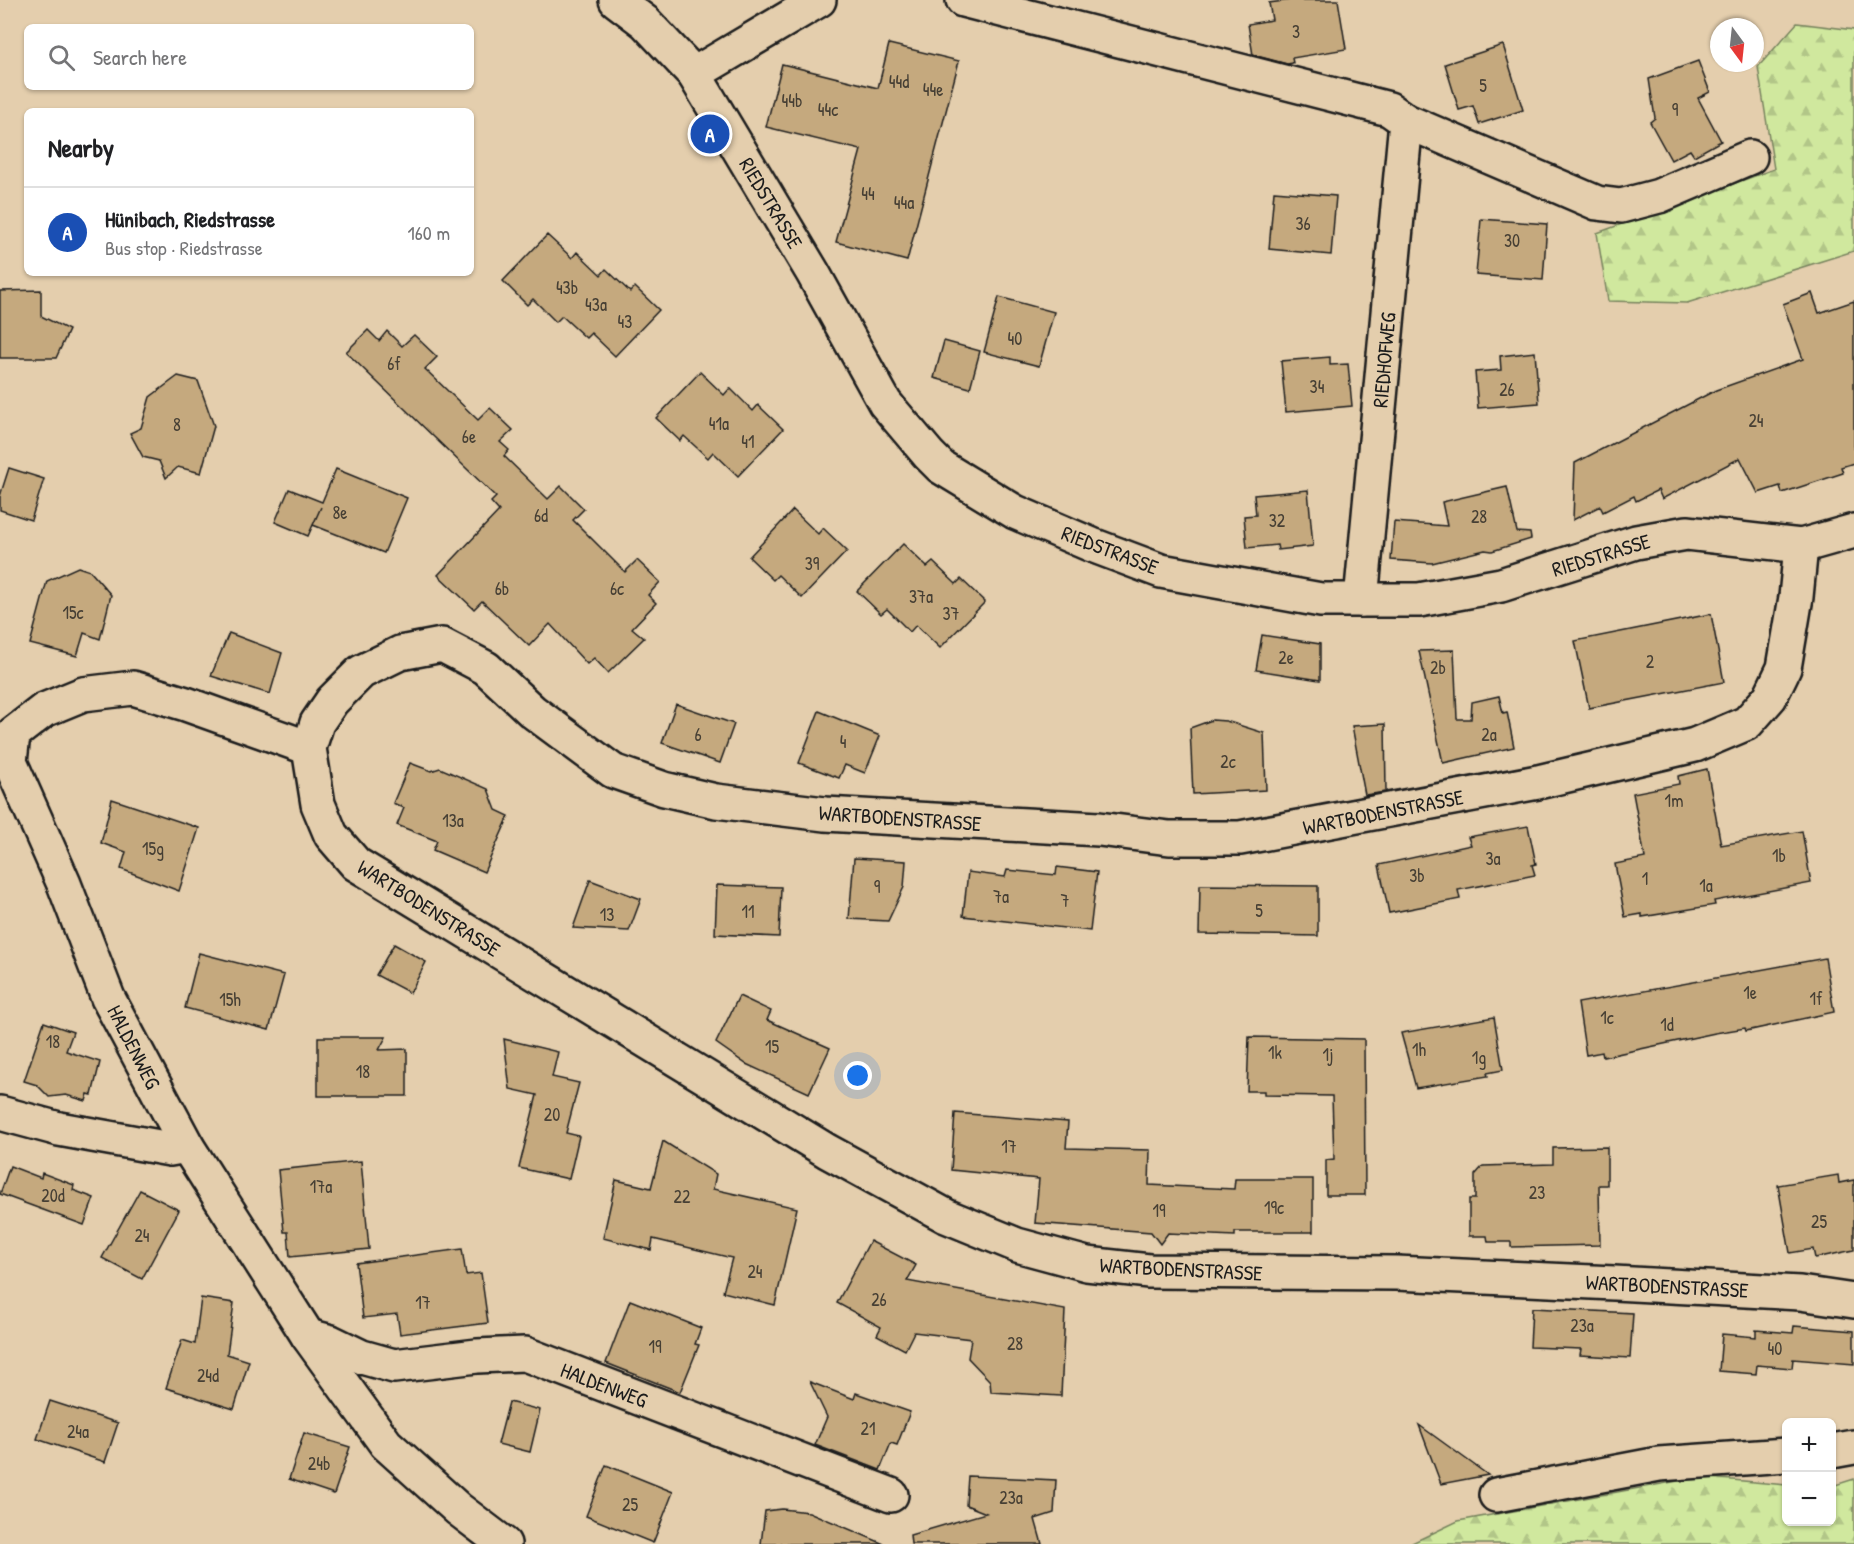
<!DOCTYPE html>
<meta charset="utf-8">
<style>
body{margin:0;font-family:"Patrick Hand",sans-serif;background:#f6f6f6;color:#202124}
.controls{position:absolute;right:18px;bottom:18px;display:grid;overflow:hidden;border-radius:9px;box-shadow:0 2px 4px #0004}
.controls button{width:54px;height:54px;display:grid;place-items:center;padding:0;border:0;border-bottom:2px solid #e0e0e0;background:#fff;color:#202124;font:30px sans-serif}
.compass{position:absolute;left:1710px;top:18px;width:54px;height:54px;border-radius:50%;background:#fff;box-shadow:0 2px 4px #0004;rotate:165deg}
.you{position:absolute;left:858px;top:1076px;width:21px;height:21px;margin:-15px;border:4px solid #fff;border-radius:50%;background:#1a73e8;box-shadow:0 0 0 9px #1a73e833}
.badge{display:grid;place-items:center;width:39px;height:39px;border-radius:50%;background:#111827;color:#fff;font-size:20px;font-weight:700}
.pin{position:absolute;translate:-50% -50%;border:3px solid #fff;box-shadow:0 2px 6px #0006}
.list{margin:0;padding:0;list-style:none}
h2{display:flex;justify-content:space-between;align-items:center;height:78px;margin:0;padding:0 24px;font-size:26px}
h2 small{font-size:20px;font-weight:400;color:#757577}
.list li{display:grid;grid-template-columns:39px 1fr auto;gap:18px;align-items:center;box-sizing:border-box;height:90px;padding:0 24px;border-top:2px solid #e0e0e0}
.list b{display:block;font-size:22px;white-space:nowrap}
.list p{margin:0;font-size:20px;white-space:nowrap;color:#757577}
.list em{font-size:20px;font-style:normal;color:#757577}
.icon{flex:none;width:33px;height:33px;fill:none;stroke:currentColor;stroke-width:2;stroke-linecap:round;stroke-linejoin:round}
.map{position:relative;flex:none;width:1854px;height:1544px;overflow:hidden}
.search{position:absolute;background:#fff;box-shadow:0 2px 4px #0004;left:24px;top:24px;width:450px;height:66px;display:flex;align-items:center;gap:15px;box-sizing:border-box;padding:0 21px;border-radius:9px;color:#757577;font-size:22px}
.panel{position:absolute;background:#fff;box-shadow:0 2px 4px #0004;left:24px;top:108px;width:450px;height:168px;border-radius:9px}
.map>svg:first-child{display:block}
.forest{fill:url(#forest-firs);stroke:#76825d;stroke-width:1.5}
.building{fill:#c5a97e;stroke:#1c1c1c;stroke-width:1.5}
.lines{fill:none;stroke-linecap:round;stroke-linejoin:round}
.minor-casing{stroke:#1c1c1c;stroke-width:38}
.minor{stroke:#e4cead;stroke-width:33}
.labels{text-anchor:middle;dominant-baseline:central;stroke-width:6;stroke-linejoin:round;paint-order:stroke}
.number-label{font-size:18px;fill:#463f34}
.street-label{font-size:21px;fill:#1c1c1c;stroke:#e4cead}
</style>
<div class="map">
<svg width="1854" height="1544" viewBox="0 0 1854 1544">
<defs>
<pattern id="forest-firs" width="22" height="20" patternUnits="userSpaceOnUse" patternTransform="scale(1.5)"><rect width="22" height="20" fill="#d0e89e"/><path d="M5 1l3.5 6h-7zM16 11l3.5 6h-7z" fill="#b2c688"/></pattern>
</defs>
<rect width="100%" height="100%" fill="#e4cead"/>
<filter id="ink" filterUnits="userSpaceOnUse"><feTurbulence type="fractalNoise" baseFrequency=".0167" numOctaves="2"/><feDisplacementMap in="SourceGraphic" scale="12" xChannelSelector="R" yChannelSelector="G"/><feConvolveMatrix kernelMatrix="1 2 1 2 8 2 1 2 1" color-interpolation-filters="sRGB"/></filter>
<g filter="url(#ink)">
<g class="forest">
<path d="M1797 23 1854 30V251L1687 303 1608 301 1597 233 1774 169 1758 67Z"/>
<path d="M1700 1477 1786 1485V1522H1832V1486L1854 1479V1544H1410L1458 1521Z"/>
</g>
<g class="building">
<path d="M1291 0H1338L1346 49 1292 58 1293 63 1287 64 1253 55 1248 24 1272 20 1269 3Z"/>
<path d="M889 44 959 61 907 261 836 242 861 150 766 127 782 64 878 88Z"/>
<path d="M1503 45 1523 110 1479 124 1473 106 1459 110 1445 64Z"/>
<path d="M1698 61 1710 92 1698 98 1721 141 1694 156 1690 150 1671 160 1650 122 1655 118 1649 79Z"/>
<path d="M1274 191 1336 196 1331 255 1269 249Z"/>
<path d="M1481 219 1547 224 1543 280 1476 275Z"/>
<path d="M547 235 572 258 577 252 601 275 606 269 630 292 635 287 659 310 615 356 591 333 586 338 562 316 556 322 533 299 527 305 503 281Z"/>
<path d="M41 290V316L69 330 56 358H0V291Z"/>
<path d="M1812 293 1819 313 1854 301V463L1841 467 1843 473 1782 493 1780 486 1758 493 1740 458 1662 499 1658 490 1636 501 1634 496 1603 512 1600 506 1573 520 1575 463 1716 390 1803 359 1783 304Z"/>
<path d="M999 297 1054 312 1039 366 984 352Z"/>
<path d="M368 330 379 341 387 331 402 346 414 335 437 357 425 369 478 420 490 408 513 430 500 442 509 450 504 456 548 499 561 486 584 509 573 520 625 572 637 560 660 582 648 595 656 603 632 628 644 638 608 673 594 658 587 664 550 624 529 646 482 601 474 609 438 575 499 511 491 502 496 497 346 352Z"/>
<path d="M944 341 980 351 970 388 934 378Z"/>
<path d="M1535 352 1539 403 1478 408 1475 372 1501 370 1500 356Z"/>
<path d="M1330 357V365L1348 364 1352 406 1286 412 1281 361Z"/>
<path d="M700 372 724 395 730 388 753 411 758 405 783 429 738 476 713 452 708 458 684 436 680 441 656 418Z"/>
<path d="M178 376 198 381 214 426 201 473 178 467 166 478 159 461 143 457 130 433 141 428 150 397Z"/>
<path d="M9 468 44 479 31 520 0 510V496Z"/>
<path d="M336 469 407 498 384 553 313 525 321 507 308 536 275 522 289 489 322 502Z"/>
<path d="M1507 487 1517 532 1530 533 1531 539 1492 551 1485 550 1432 563 1391 560 1394 522 1447 526 1442 502Z"/>
<path d="M1308 490 1313 546 1278 550 1277 545 1247 548 1244 516 1256 515 1254 495Z"/>
<path d="M793 510 818 534 823 528 847 551 802 598 778 575 773 580 749 557Z"/>
<path d="M903 544 927 567 933 562 956 584 961 579 985 602 940 648 916 625 910 632 887 609 881 614 857 591Z"/>
<path d="M78 567 90 571 111 595 100 639 84 633 77 656 30 644 47 581Z"/>
<path d="M1711 614 1724 682 1589 708 1575 641Z"/>
<path d="M229 633 282 653 270 694 211 676Z"/>
<path d="M1262 635 1320 644V680L1256 670Z"/>
<path d="M1454 650 1457 719H1471L1472 702 1499 696 1503 713 1507 712 1514 747 1443 763 1419 651Z"/>
<path d="M676 704 734 724 720 763 662 743Z"/>
<path d="M819 711 880 736 865 773 845 765 839 778 799 763Z"/>
<path d="M1212 720 1226 721 1264 733 1266 790 1193 794 1190 728Z"/>
<path d="M1385 724 1386 792 1365 795 1352 726Z"/>
<path d="M410 763 431 771 440 768 488 789 496 810 509 816 484 872 433 850 437 841 397 825 404 808 393 803Z"/>
<path d="M1707 769 1721 845 1802 831 1811 883 1714 901 1715 905 1642 917V914L1625 917 1615 864 1645 858 1633 793 1679 784 1678 776Z"/>
<path d="M112 799 199 828 179 891 121 869 126 852 101 843Z"/>
<path d="M1528 826 1536 864 1532 865 1535 875 1458 890 1460 899 1389 913 1379 865 1471 845 1468 837Z"/>
<path d="M854 858 906 861 904 887 888 921 849 919Z"/>
<path d="M1057 867 1097 872 1090 931 963 916 968 872 1005 877 1007 870 1056 875Z"/>
<path d="M590 880 641 899 629 931 573 928Z"/>
<path d="M717 885 781 887 779 937 715 934Z"/>
<path d="M1200 885 1318 886V936L1199 934Z"/>
<path d="M394 944 426 962 410 993 376 975Z"/>
<path d="M199 953 284 975 269 1030 185 1008Z"/>
<path d="M1825 958 1834 1012 1746 1031 1745 1028 1715 1033 1603 1057 1602 1052 1586 1055 1578 1003Z"/>
<path d="M739 996 771 1011 767 1020 830 1048 809 1093 746 1064 716 1043Z"/>
<path d="M1494 1017 1503 1070 1487 1073 1488 1076 1416 1088 1401 1033Z"/>
<path d="M44 1022 73 1032 66 1051 100 1062 92 1095 88 1094 86 1101 66 1095 49 1097 37 1085 24 1081Z"/>
<path d="M318 1037H386L379 1050 407 1049V1096H318Z"/>
<path d="M1249 1037 1364 1039 1365 1195H1326V1160L1334 1159 1332 1096 1264 1095V1091H1247Z"/>
<path d="M504 1039 558 1052 552 1077 579 1083 566 1133 579 1136 569 1179 519 1168 537 1095 510 1089Z"/>
<path d="M955 1113 1068 1122 1066 1148 1150 1150 1149 1185 1234 1189 1235 1179H1313V1232H1235V1236L1168 1233 1160 1244 1151 1232 1035 1223 1039 1179 951 1170Z"/>
<path d="M663 1141 716 1174 713 1189 797 1208 775 1305 723 1292 732 1258 653 1239 651 1250 603 1238 616 1180 651 1188Z"/>
<path d="M1607 1147V1185H1599L1600 1245 1511 1247V1242H1488L1487 1236H1469V1199H1475V1175L1483 1166 1553 1164V1148Z"/>
<path d="M361 1161 369 1249 290 1257 288 1232H284L278 1170Z"/>
<path d="M10 1166 41 1178 42 1173 74 1185 73 1190 94 1198 84 1225 0 1194Z"/>
<path d="M1838 1175 1839 1183 1854 1180V1250L1815 1258 1813 1249 1790 1253 1778 1185Z"/>
<path d="M140 1190 179 1210 142 1279 102 1258Z"/>
<path d="M870 1241 916 1265 907 1281 1065 1310 1061 1396 991 1392 990 1381 968 1358 971 1339 914 1332 905 1350 877 1335 881 1327 837 1303Z"/>
<path d="M462 1249 466 1275 481 1273 488 1323 400 1334 397 1314 363 1318 356 1263Z"/>
<path d="M201 1298 234 1303 227 1354 249 1361 234 1409 166 1388 182 1340 195 1344Z"/>
<path d="M630 1300 701 1328 695 1344 699 1345 680 1392 606 1363Z"/>
<path d="M1532 1308 1633 1313 1630 1358 1580 1355 1581 1349 1530 1347Z"/>
<path d="M1794 1326 1854 1331V1364L1793 1359 1792 1368 1757 1365 1756 1374 1719 1371 1722 1334 1756 1337V1330L1793 1333Z"/>
<path d="M810 1382 854 1399 856 1393 910 1412 897 1445 891 1443 880 1470 815 1445 827 1417Z"/>
<path d="M50 1401 118 1423 105 1462 37 1439Z"/>
<path d="M509 1402 540 1410 530 1452 498 1444Z"/>
<path d="M1419 1425 1488 1475 1441 1484Z"/>
<path d="M304 1433 350 1447 334 1494 289 1479Z"/>
<path d="M606 1465 673 1492 653 1543 586 1516Z"/>
<path d="M968 1476 1056 1480 1054 1513 1035 1519 1042 1544H911L910 1535 986 1513 966 1505Z"/>
<path d="M782 1509 809 1512 884 1544H761L765 1511Z"/>
</g>
<g class="lines">
<defs>
<g id="minor">
<path d="M616 0 645 22 694 74 813 273 885 403 929 455 941 467 1015 512 1092 545 1161 571 1321 600H1419L1501 585 1636 542 1687 533 1801 546 1854 531"/>
<path d="M963 0 1389 109 1406 121 1597 203 1621 206 1659 196 1750 157"/>
<path d="M694 74 819 0"/>
<path d="M1801 546 1796 597 1784 668 1770 697 1747 723 1695 745 1538 782 1240 838H1169L1099 829 825 814 716 801 664 789 613 771 532 711 486 668 442 645 400 653 361 672 332 701 317 723 309 748 318 804 331 835 356 864 827 1151 946 1216 1017 1245 1087 1264 1149 1271 1396 1273 1614 1283 1800 1293 1854 1301"/>
<path d="M1361 600 1406 121"/>
<path d="M309 748 186 704 133 688 83 694 44 710 13 734 10 762 64 884 108 998 187 1146 308 1336 386 1444 458 1509 504 1544"/>
<path d="M0 1113 59 1129 170 1149 187 1146"/>
<path d="M308 1336 331 1342 362 1357 394 1366 477 1356 525 1354 891 1495"/>
<path d="M1832 1451 1854 1447"/>
<path d="M1496 1495 1659 1464 1786 1455"/>
</g>
</defs>
<use href="#minor" class="minor-casing"/>
<use href="#minor" class="minor"/>
</g>
</g>
<g class="labels">
<g class="number-label">
<text x="1296" y="31">3</text>
<text x="899" y="81">44d</text>
<text x="1483" y="85">5</text>
<text x="933" y="89">44e</text>
<text x="792" y="100">44b</text>
<text x="828" y="109">44c</text>
<text x="1675" y="109">9</text>
<text x="868" y="193">44</text>
<text x="904" y="202">44a</text>
<text x="1303" y="223">36</text>
<text x="1512" y="240">30</text>
<text x="567" y="287">43b</text>
<text x="596" y="304">43a</text>
<text x="625" y="321">43</text>
<text x="1015" y="338">40</text>
<text x="394" y="363">6f</text>
<text x="1317" y="386">34</text>
<text x="1507" y="389">26</text>
<text x="1756" y="420">24</text>
<text x="719" y="423">41a</text>
<text x="177" y="424">8</text>
<text x="469" y="436">6e</text>
<text x="748" y="441">41</text>
<text x="340" y="512">8e</text>
<text x="541" y="515">6d</text>
<text x="1479" y="516">28</text>
<text x="1277" y="520">32</text>
<text x="812" y="563">39</text>
<text x="502" y="588">6b</text>
<text x="617" y="588">6c</text>
<text x="921" y="596">37a</text>
<text x="73" y="612">15c</text>
<text x="951" y="613">37</text>
<text x="1286" y="657">2e</text>
<text x="1650" y="661">2</text>
<text x="1438" y="667">2b</text>
<text x="698" y="734">6</text>
<text x="1489" y="734">2a</text>
<text x="843" y="741">4</text>
<text x="1228" y="761">2c</text>
<text x="1674" y="800">1m</text>
<text x="453" y="820">13a</text>
<text x="153" y="848">15g</text>
<text x="1779" y="855">1b</text>
<text x="1493" y="858">3a</text>
<text x="1417" y="875">3b</text>
<text x="1645" y="878">1</text>
<text x="1706" y="885">1a</text>
<text x="877" y="886">9</text>
<text x="1001" y="896">7a</text>
<text x="1065" y="900">7</text>
<text x="1259" y="910">5</text>
<text x="748" y="911">11</text>
<text x="607" y="914">13</text>
<text x="1750" y="992">1e</text>
<text x="1816" y="998">1f</text>
<text x="230" y="999">15h</text>
<text x="1607" y="1017">1c</text>
<text x="1667" y="1024">1d</text>
<text x="53" y="1041">18</text>
<text x="772" y="1046">15</text>
<text x="1419" y="1049">1h</text>
<text x="1275" y="1052">1k</text>
<text x="1328" y="1054">1j</text>
<text x="1479" y="1057">1g</text>
<text x="363" y="1071">18</text>
<text x="552" y="1114">20</text>
<text x="1009" y="1146">17</text>
<text x="321" y="1186">17a</text>
<text x="1537" y="1192">23</text>
<text x="53" y="1195">20d</text>
<text x="682" y="1196">22</text>
<text x="1274" y="1207">19c</text>
<text x="1159" y="1210">19</text>
<text x="1819" y="1221">25</text>
<text x="142" y="1235">24</text>
<text x="755" y="1271">24</text>
<text x="879" y="1299">26</text>
<text x="423" y="1302">17</text>
<text x="1582" y="1325">23a</text>
<text x="1015" y="1343">28</text>
<text x="655" y="1346">19</text>
<text x="1775" y="1348">40</text>
<text x="208" y="1375">24d</text>
<text x="868" y="1428">21</text>
<text x="78" y="1431">24a</text>
<text x="319" y="1463">24b</text>
<text x="1011" y="1497">23a</text>
<text x="630" y="1504">25</text>
</g>
<g class="street-label">
<text transform="translate(771 203) rotate(59)">RIEDSTRASSE</text>
<text transform="translate(1384 360) rotate(-85)">RIEDHOFWEG</text>
<text transform="translate(1110 550) rotate(21)">RIEDSTRASSE</text>
<text transform="translate(1601 555) rotate(-17)">RIEDSTRASSE</text>
<text transform="translate(1383 812) rotate(-11)">WARTBODENSTRASSE</text>
<text transform="translate(900 818) rotate(4)">WARTBODENSTRASSE</text>
<text transform="translate(429 908) rotate(32)">WARTBODENSTRASSE</text>
<text transform="translate(134 1047) rotate(63)">HALDENWEG</text>
<text transform="translate(1181 1269) rotate(3)">WARTBODENSTRASSE</text>
<text transform="translate(1667 1286) rotate(3)">WARTBODENSTRASSE</text>
<text transform="translate(604 1385) rotate(21)">HALDENWEG</text>
</g>
</g>
</svg>
<div class="controls">
<button>+</button>
<button>−</button>
</div>
<svg class="compass" viewBox="-18 -18 36 36"><path d="M0-13l5 13h-10z" fill="#e53935"/><path d="M0 13l5-13h-10z" fill="#757577"/></svg>
<div class="you"></div>
<div class="pin badge" style="left:710px;top:134px;background:#1a4fb4">A</div>
<div class="search"><svg class="icon" aria-label="search" viewBox="0 0 24 24"><circle cx="10" cy="10" r="6"/><path d="M15 15l6 6"/></svg>Search here</div>
<section class="panel">
<h2>Nearby<small></small></h2>
<ul class="list">
<li><span class="badge" style="background:#1a4fb4">A</span><div><b>Hünibach, Riedstrasse</b><p>Bus stop · Riedstrasse</p></div><em>160 m</em></li>
</ul>
</section>
</div>
